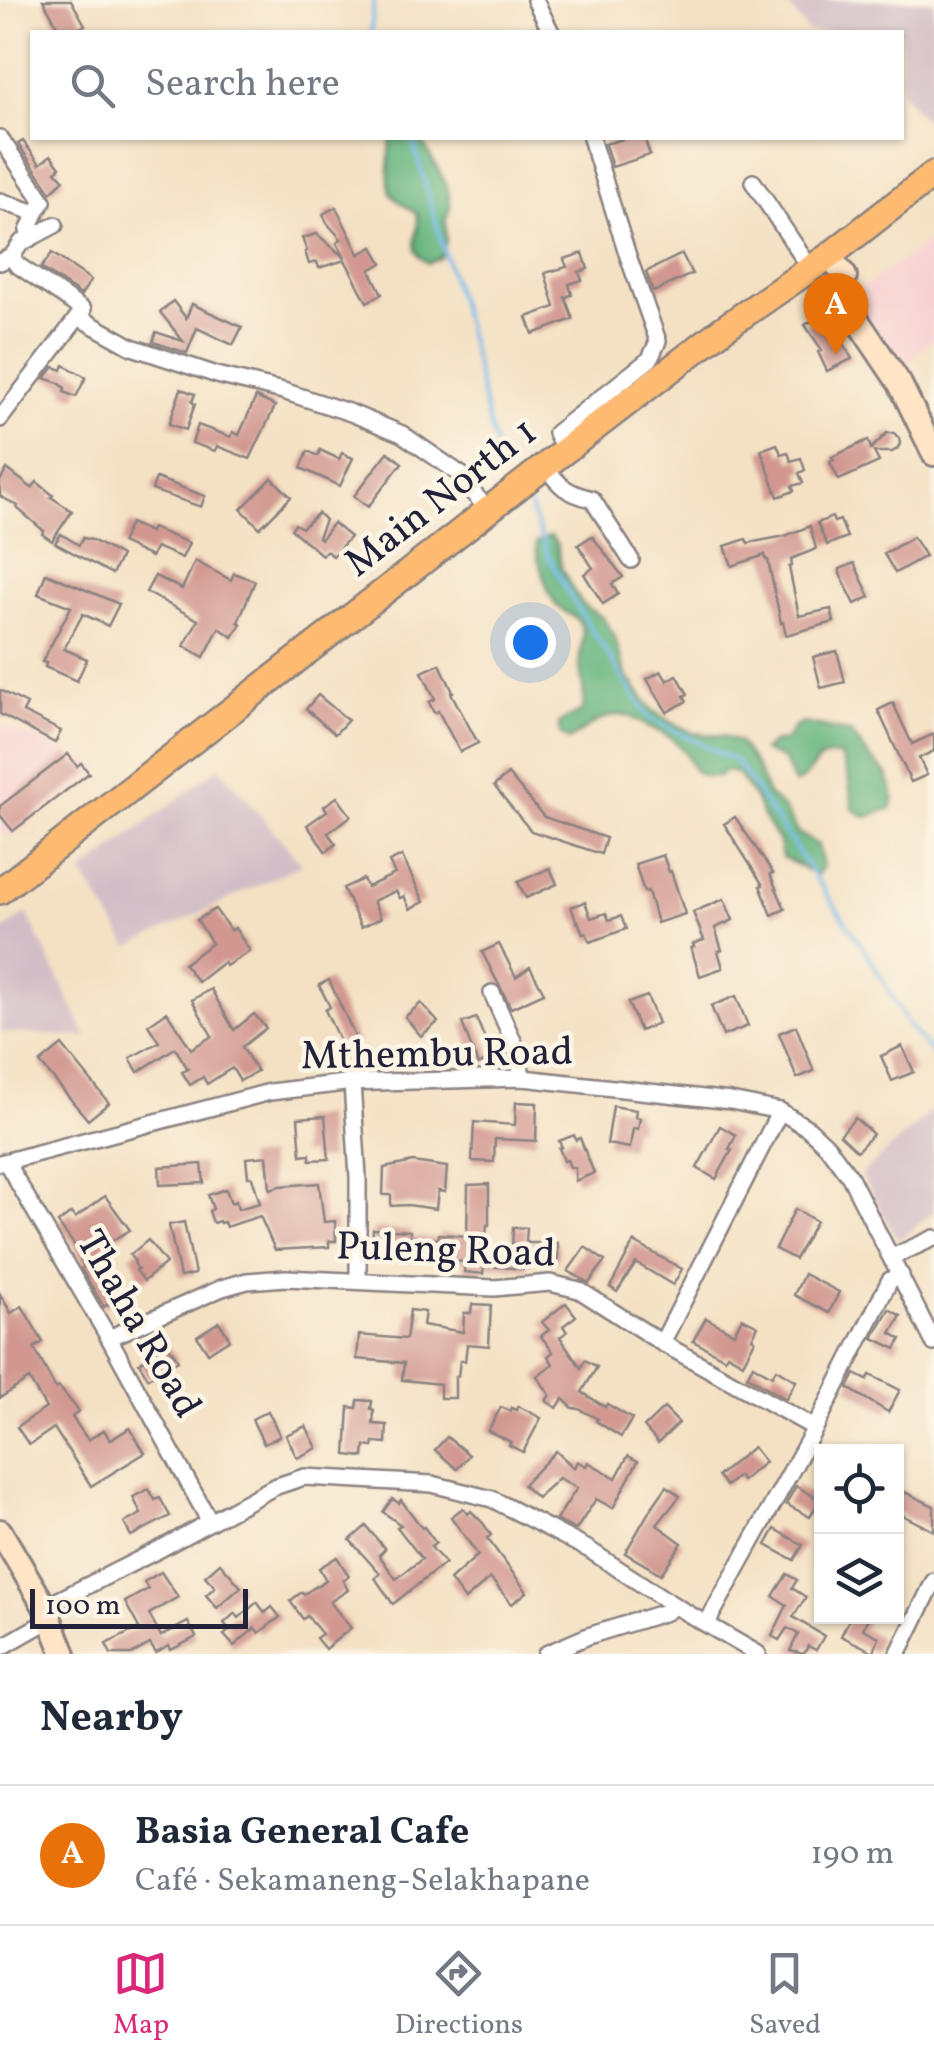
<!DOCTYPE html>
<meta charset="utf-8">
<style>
body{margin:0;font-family:Vollkorn,serif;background:#f6f6f7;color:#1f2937}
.controls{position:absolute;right:30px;bottom:30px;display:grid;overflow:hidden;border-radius:0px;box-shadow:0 2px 8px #0004}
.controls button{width:90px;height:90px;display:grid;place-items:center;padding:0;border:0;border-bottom:2px solid #e0e1e3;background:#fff;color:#1f2937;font:50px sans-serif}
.scale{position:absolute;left:30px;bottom:25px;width:218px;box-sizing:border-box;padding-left:10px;border:5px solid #22223b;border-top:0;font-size:28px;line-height:35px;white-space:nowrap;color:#22223b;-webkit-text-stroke:8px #fcf5e5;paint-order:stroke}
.you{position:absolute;left:530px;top:642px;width:35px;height:35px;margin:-25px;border:8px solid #fff;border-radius:50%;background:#1a73e8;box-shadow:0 0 0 15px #1a73e833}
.badge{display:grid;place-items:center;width:65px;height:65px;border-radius:50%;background:#db2777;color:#fff;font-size:32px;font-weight:700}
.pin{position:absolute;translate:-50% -82px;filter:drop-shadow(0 2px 5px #0008)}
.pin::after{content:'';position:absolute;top:52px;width:35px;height:30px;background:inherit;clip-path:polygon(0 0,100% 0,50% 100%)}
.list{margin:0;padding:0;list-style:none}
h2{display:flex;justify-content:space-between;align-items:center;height:130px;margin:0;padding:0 40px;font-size:42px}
h2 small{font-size:32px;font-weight:400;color:#747a83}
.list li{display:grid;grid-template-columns:65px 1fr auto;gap:30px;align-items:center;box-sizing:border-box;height:140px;padding:0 40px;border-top:2px solid #e0e1e3}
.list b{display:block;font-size:38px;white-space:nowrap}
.list p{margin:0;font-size:32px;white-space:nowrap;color:#747a83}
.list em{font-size:32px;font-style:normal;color:#747a83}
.icon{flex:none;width:55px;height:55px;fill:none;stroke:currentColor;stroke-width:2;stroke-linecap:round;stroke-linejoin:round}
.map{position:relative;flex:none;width:934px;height:1654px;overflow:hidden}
.search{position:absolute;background:#fff;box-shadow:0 2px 8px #0004;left:30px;right:30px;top:30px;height:110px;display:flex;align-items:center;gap:25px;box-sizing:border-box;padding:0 35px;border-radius:0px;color:#747a83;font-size:38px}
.sheet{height:270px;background:#fff}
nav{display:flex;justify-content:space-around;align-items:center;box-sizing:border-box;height:140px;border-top:2px solid #e0e1e3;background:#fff;font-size:28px;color:#747a83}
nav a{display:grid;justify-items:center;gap:5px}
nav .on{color:#db2777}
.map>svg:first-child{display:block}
.built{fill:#f7cfd1}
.industrial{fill:#d2bdc6}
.forest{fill:#68b67f;stroke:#456c5d;stroke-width:2.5}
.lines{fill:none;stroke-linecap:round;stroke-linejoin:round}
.stream{stroke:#75b8ea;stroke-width:4}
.building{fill:#d19790}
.street-casing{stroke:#8b8280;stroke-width:20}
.secondary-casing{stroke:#8b8280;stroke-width:28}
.primary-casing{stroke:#8b8280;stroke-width:30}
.street{stroke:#fff;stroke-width:15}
.secondary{stroke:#ffe4c6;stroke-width:22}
.primary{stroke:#ffbb71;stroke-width:25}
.labels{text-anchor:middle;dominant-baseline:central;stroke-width:9;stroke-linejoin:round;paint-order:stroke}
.street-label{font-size:40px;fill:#22223b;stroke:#fcf5e5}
</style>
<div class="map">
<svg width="934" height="1654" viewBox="0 0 934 1654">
<rect width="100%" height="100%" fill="#fcf5e5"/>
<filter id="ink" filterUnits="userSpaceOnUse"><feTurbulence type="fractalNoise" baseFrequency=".01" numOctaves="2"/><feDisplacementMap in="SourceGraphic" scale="20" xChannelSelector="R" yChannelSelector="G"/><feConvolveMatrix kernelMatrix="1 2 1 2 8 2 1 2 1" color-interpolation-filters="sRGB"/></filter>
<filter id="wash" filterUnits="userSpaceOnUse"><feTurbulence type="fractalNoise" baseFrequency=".0048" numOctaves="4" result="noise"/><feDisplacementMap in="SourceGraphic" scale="40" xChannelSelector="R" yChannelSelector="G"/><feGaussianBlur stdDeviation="2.25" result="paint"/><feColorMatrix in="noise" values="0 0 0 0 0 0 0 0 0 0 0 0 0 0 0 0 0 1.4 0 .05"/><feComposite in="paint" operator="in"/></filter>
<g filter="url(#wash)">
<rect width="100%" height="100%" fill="#f4e1c4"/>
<g class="built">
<path d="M934 238V341L931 340 904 366 850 297Z"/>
<path d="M0 724 102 767 12 837 0 831Z"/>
</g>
<g class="industrial">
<path d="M785 0H934V119L928 124 902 93V32H808Z"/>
<path d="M219 767 302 864 129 947 82 873Z"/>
<path d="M27 913 87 1037 0 1032V933Z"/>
<path d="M934 1109V1212L898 1240 861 1175Z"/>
</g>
<g class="forest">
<path d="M390 138H421C430 160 448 178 450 203 451 209 447 214 446 219 444 237 450 239 440 258L428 263C404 248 422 235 417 214 410 208 397 202 392 194 385 183 392 152 390 138Z"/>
<path d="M551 536 557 545 561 567 571 587 582 604 602 617 614 635 626 675 651 709 672 723 693 733 723 736 739 742 757 768 768 795 784 809 797 832 818 845 823 866 818 874C803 872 797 863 782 857L779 842 762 815 757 802 737 773 724 771 719 776C687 779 696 763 680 746 671 736 659 731 647 726 642 724 638 720 633 718 611 707 586 729 569 740L560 734 559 723 582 711C588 693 578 675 580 657 581 646 585 637 581 626 577 615 566 614 558 607 549 599 535 554 536 542Z"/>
<path d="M804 723 851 733 869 757 887 774 894 798 891 808 867 817 853 809 848 776 840 756C808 753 820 773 794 784L784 760 763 751 772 743 786 740 794 727Z"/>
</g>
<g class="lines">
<g class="stream">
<path d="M371 32 374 0"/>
<path d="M412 138 470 342 488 421 499 459"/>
<path d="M529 505 548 555 571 598 649 718 736 761 871 959 908 1025 934 1056"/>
</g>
</g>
<g id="blocks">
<g class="building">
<path d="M43 0H71L85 25 71 32H61Z"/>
<path d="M626 138H644L650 155 612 167 605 144Z"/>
<path d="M23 141 40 164 51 155 60 167 56 171 64 180 51 192 18 144Z"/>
<path d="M336 207 359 254 373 247 382 263 370 270 382 294 367 302 345 260 319 268 317 262 309 264 305 252 307 251 302 238 317 234 345 258 337 243 341 239 327 223 323 214Z"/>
<path d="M52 253 91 280 81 295 41 268Z"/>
<path d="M583 253 588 269 579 272 582 280 569 284 572 295 565 297 573 319 533 334 527 317 555 307 545 273 567 267 564 259Z"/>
<path d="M682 254 692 274 653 292 646 272Z"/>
<path d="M173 301 186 318 192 304 242 327 233 345 197 328 187 353 153 342 156 332 183 341 160 312Z"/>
<path d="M819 316 837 342 842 340 852 359 827 371 818 352 822 350 805 325Z"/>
<path d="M64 365 86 377 76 397 64 392 65 388 59 383 45 378 54 367 62 370Z"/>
<path d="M181 389 195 394 192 402 195 404 186 430 169 424Z"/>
<path d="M256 397 275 406 250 459 217 446 215 451 192 443 198 425 231 437 233 432 239 435Z"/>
<path d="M887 433H894L899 438 900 444 897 449 892 452H874L879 462 839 480 830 462 834 460 832 457 868 440 871 449Z"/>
<path d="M777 444 781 454 788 452 791 461 801 458 805 470 799 473 803 483 792 486 794 491 778 497 761 450Z"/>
<path d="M320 450 339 459 342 453 353 458 340 486 301 468 308 451 318 456Z"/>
<path d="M388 452 402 463 368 507 354 496Z"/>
<path d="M7 469 32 488 37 482 53 495 51 497 72 511 52 541 42 534 44 531 17 508 18 506 0 496V481Z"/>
<path d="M156 478 205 496 201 507 152 490Z"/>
<path d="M272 478 291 497 260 528 241 509Z"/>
<path d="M318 513 325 520 318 537 321 539 333 523 350 537 333 556 326 551 322 555 291 529 295 524 302 528Z"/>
<path d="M832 517 834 522 840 520 847 537 827 545 817 523Z"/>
<path d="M130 523 150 532 152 528 189 543 182 558 156 547 151 557 121 543Z"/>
<path d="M810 526 816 549 791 559 792 566 789 567 799 616 831 609 834 622 786 635 783 622 781 623 768 560H766L765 555 732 566 725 546 746 539 748 543 785 536Z"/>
<path d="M61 534 79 545 83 538 92 540 121 556 112 574 55 543Z"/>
<path d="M592 536 623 577 612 584 618 594 603 604 584 574 593 568 578 545Z"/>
<path d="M913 537 925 556 895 573 884 554Z"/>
<path d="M195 561 231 580 234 573 255 581 238 622 241 624 233 637 219 628 204 657 184 646 198 620 146 592 155 576 182 589Z"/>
<path d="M854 563 870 597 855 604 840 574V569Z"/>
<path d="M46 573 119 604 108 626 83 614 64 649 87 659 77 681 45 667 46 663 42 662 71 607 38 594Z"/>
<path d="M837 651 845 682 821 688 813 657Z"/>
<path d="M440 664 453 692 451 693 478 743 460 752 438 711 434 713 429 702 435 699 422 672Z"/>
<path d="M661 671 667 681 677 675 688 694 684 696 687 701 667 712 647 679Z"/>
<path d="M0 690 27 704 23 712 61 731 55 743 0 714Z"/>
<path d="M318 695 348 720 335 734 306 709Z"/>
<path d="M893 703 912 744 934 734V751L919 758 927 775 911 782 878 710Z"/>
<path d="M68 754 77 766 81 763 89 773 13 831 0 815V806Z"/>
<path d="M508 774 544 817 606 838 601 854 531 831 494 786Z"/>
<path d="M337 797 351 816 328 833 336 844 326 852 307 825 327 811 324 806Z"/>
<path d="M735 817 773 873 770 874 785 909 772 915 760 886 763 885 724 824Z"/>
<path d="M663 855 669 872 671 871 685 914 657 923 648 891 644 892 635 864Z"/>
<path d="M402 856 424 902 410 909 404 896 400 898 396 891 373 901 381 918 361 927 343 888 363 879 367 887 395 874 389 862Z"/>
<path d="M550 868 557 884 526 898 518 882Z"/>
<path d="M724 899 733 920 715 928 722 950 718 951 723 968 700 976 691 948 694 947 693 944 704 940 693 912Z"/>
<path d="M585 902 591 918 606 913 609 920 621 916 626 929 590 942 586 933 583 934 578 921 577 922 571 907Z"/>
<path d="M215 909 231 931 235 928 250 951 226 966 224 962 198 982 184 964 212 943 197 920Z"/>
<path d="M499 944 516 977 530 967 544 993 511 1008 482 952Z"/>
<path d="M329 980 357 1041 343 1048 325 1010 330 1007 319 985Z"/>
<path d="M211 989 234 1030 254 1014 266 1028 242 1047 257 1071 240 1081 232 1068 207 1084 203 1077 190 1085 182 1072 188 1069 175 1048 138 1072 130 1058 159 1042 148 1025 167 1012 191 1049 212 1036 192 1000Z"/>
<path d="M647 996 658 1023 640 1031 628 1003Z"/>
<path d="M736 996 748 1026 723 1036 711 1006Z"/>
<path d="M421 1003 438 1022 421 1036 405 1017Z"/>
<path d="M476 1018 493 1058 478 1065 462 1023Z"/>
<path d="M796 1026 814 1071 797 1078 779 1033Z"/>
<path d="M62 1045 109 1103 88 1120 40 1063Z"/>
<path d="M902 1046 914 1072 892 1081 881 1056Z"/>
<path d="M516 1102 537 1103 536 1141 495 1139 494 1162 472 1161 474 1122 515 1125Z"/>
<path d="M613 1106 636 1110 635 1117 640 1118 638 1129 633 1128 630 1148 607 1144Z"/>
<path d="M325 1116 329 1159 310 1160V1154L301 1155 298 1118Z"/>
<path d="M855 1118 873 1134 857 1151 840 1135Z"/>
<path d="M720 1126 736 1135 729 1149 732 1150 716 1179 697 1168Z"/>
<path d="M574 1135 576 1140 580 1138 594 1173 575 1181V1168L570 1167 567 1160 564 1161 559 1148 562 1147 559 1141Z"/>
<path d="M267 1156 270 1189 280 1186 319 1183 324 1222 335 1221 336 1241H329V1247L275 1250 260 1216 226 1227 224 1222 220 1223 219 1221 213 1223 209 1211 213 1209 208 1195 226 1189 231 1203 236 1201 238 1209 260 1203 252 1177H248L246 1158Z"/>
<path d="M413 1162 447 1167 445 1192 438 1191 436 1209 408 1205 391 1206V1195H383L384 1168Z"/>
<path d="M202 1164 204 1183 160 1185 159 1167Z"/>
<path d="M489 1184V1225H487L485 1248 512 1249 513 1227 527 1228 526 1241 529 1243H558V1260H528V1269L484 1266 483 1274 464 1272 465 1262 417 1258 418 1250 372 1248 373 1229 410 1231V1237L438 1239 439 1234 467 1236 468 1185Z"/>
<path d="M105 1196 130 1230 103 1246 106 1252 96 1256 119 1289 110 1295 114 1300 104 1307 81 1269 84 1267 76 1247 58 1223 71 1213 75 1218Z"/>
<path d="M795 1209 816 1221 795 1259 775 1249Z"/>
<path d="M184 1222 195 1274 180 1277 169 1225Z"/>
<path d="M148 1240 166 1263 144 1281 136 1270 138 1269 134 1263 135 1262 130 1255Z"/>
<path d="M634 1242 682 1269 673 1285 636 1263 617 1292 610 1287Z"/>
<path d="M585 1247 605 1261 589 1283 568 1271Z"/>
<path d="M804 1274 839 1292 829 1313 794 1295Z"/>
<path d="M0 1294 11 1313 22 1306 43 1342 34 1348 56 1389 59 1387 79 1411 72 1417 88 1440 104 1430 110 1440 130 1428 145 1453 91 1486 54 1428 29 1445 17 1427 46 1408 29 1379 0 1398Z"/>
<path d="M566 1303 576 1316 563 1326 567 1332 560 1337 581 1368 585 1360 597 1367 582 1392 605 1407 607 1404 632 1419 621 1437 596 1421 598 1419 579 1409 573 1408 563 1399 557 1408 546 1401 550 1395 537 1376 553 1364 548 1356 553 1352 541 1336 549 1330 542 1322Z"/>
<path d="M472 1304 491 1305 489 1346 467 1344 465 1361H460L458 1376H455V1398H440V1384L402 1380 404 1363 357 1359 359 1335 406 1339 410 1310 425 1312 423 1325 463 1332 464 1313H471Z"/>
<path d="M889 1309 901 1316 891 1333 901 1339 896 1349 873 1338Z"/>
<path d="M706 1318 734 1333 742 1318 758 1326 752 1338 755 1340 743 1363 727 1354 725 1358 693 1341Z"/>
<path d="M219 1322 230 1339 208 1353 197 1336Z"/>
<path d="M168 1345 178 1360 148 1378 139 1363Z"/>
<path d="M753 1365 772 1376 776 1369 796 1381 786 1399 747 1376Z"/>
<path d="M855 1374 867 1380 870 1375 900 1390 888 1412 848 1388Z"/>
<path d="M358 1400 372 1401 371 1409 374 1410 373 1424 387 1425 386 1443 374 1442 373 1447 365 1446 364 1457 346 1455 349 1407 357 1408Z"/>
<path d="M518 1406 541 1418 523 1452 509 1445 511 1442 488 1431 501 1407 510 1411 511 1408 516 1410Z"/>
<path d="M664 1408 679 1423 658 1443 644 1427Z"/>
<path d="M268 1411 280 1436 264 1444 252 1419Z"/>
<path d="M306 1426 317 1448 297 1458 286 1435Z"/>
<path d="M447 1437 469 1455 457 1469 435 1450Z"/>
<path d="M753 1447 765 1462 742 1481 738 1476 726 1486 718 1476Z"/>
<path d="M556 1451 574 1468 577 1461 586 1466 588 1462 616 1478 628 1456 638 1461 613 1508 596 1499 576 1530 556 1520 577 1488 559 1478 537 1498 523 1485Z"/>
<path d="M667 1486 680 1496 657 1525 682 1543 661 1574 625 1553 650 1510Z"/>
<path d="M796 1486 820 1500 810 1517 786 1504Z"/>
<path d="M896 1488 934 1506V1531L896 1512Z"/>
<path d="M149 1489 155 1500 160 1498 170 1516 131 1536 124 1523 141 1514 133 1497Z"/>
<path d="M392 1499 399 1503 401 1500 422 1528 424 1527 436 1543 431 1547 445 1563 393 1604 375 1578 380 1574 350 1540 366 1526 385 1549 379 1555 396 1579 422 1559 397 1527 401 1525 383 1512Z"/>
<path d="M463 1508 468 1514 471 1511 483 1523 491 1535 487 1538 527 1592 512 1604 490 1578 465 1600 450 1580 478 1555 451 1517Z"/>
<path d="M775 1529 803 1545 794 1560 766 1545Z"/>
<path d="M337 1557 349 1576 343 1581 348 1590 330 1602 351 1628 325 1649 316 1638 322 1634 307 1616 303 1619 290 1601 302 1592 304 1594 326 1580 319 1568Z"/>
<path d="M220 1563 241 1587 217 1608 206 1595 215 1587 205 1576Z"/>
<path d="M161 1572 178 1597 149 1614 161 1636 188 1622 196 1637 171 1650 169 1646 156 1653 150 1644 132 1654H111L106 1644 139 1628 125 1602 148 1589 144 1582Z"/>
<path d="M787 1574 797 1580 792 1588 806 1597 793 1617 824 1636 816 1650 808 1646 804 1654 790 1651 798 1634 791 1630 787 1628 779 1640 772 1636 787 1605 773 1596Z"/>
<path d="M257 1602 265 1613 272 1607 280 1617 259 1633 255 1628 234 1646 224 1635 230 1630 224 1623 235 1613 239 1618Z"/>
<path d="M851 1616H869L863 1629 879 1637 874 1652 841 1636Z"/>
</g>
</g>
</g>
<g filter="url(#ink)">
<use href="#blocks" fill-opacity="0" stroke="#8b8280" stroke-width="2.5"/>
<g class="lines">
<defs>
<g id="street">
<path d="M535 0 551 32"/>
<path d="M0 138 43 201 36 213"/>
<path d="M753 182 810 268"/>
<path d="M0 201 36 213 28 231 31 238"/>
<path d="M12 256 16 264 83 310 78 317"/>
<path d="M0 262 12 256 21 243 55 225"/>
<path d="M0 419 78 317 132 347 217 375 283 391 351 413 402 434 463 476 472 492 489 510"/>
<path d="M565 452 556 433 650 359 658 341 628 256 591 138"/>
<path d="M545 466C560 487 567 493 592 499L631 560"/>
<path d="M492 993 514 1043 523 1078"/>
<path d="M352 1083 358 1177V1280"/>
<path d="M6 1162 109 1338 210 1522"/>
<path d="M0 1163 270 1092 345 1083 523 1078 731 1101 780 1111 809 1129 827 1146 850 1177 934 1343"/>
<path d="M892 1257 934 1238"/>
<path d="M109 1338 222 1288 247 1281 286 1278 494 1288 550 1283 579 1290 662 1343 815 1428"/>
<path d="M662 1343 780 1111"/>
<path d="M45 1607 162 1548 274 1487 304 1477 432 1484 492 1499 588 1549 675 1606 758 1654"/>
<path d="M707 1623 815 1428 890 1280 901 1275"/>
<path d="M0 1648 49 1620"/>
<path d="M546 1654 588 1636 666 1612 675 1606"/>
<path d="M898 1654 934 1581"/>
</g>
<g id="secondary">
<path d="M829 256 845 276 840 292 847 305 900 384 934 454"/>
<path d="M0 1531 45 1607 64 1654"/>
</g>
<path id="primary" d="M0 891 545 466 723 329 829 256 934 174"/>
</defs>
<use href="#street" class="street-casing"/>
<use href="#secondary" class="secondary-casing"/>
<use href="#primary" class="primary-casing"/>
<use href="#street" class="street"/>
<use href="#secondary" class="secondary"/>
<use href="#primary" class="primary"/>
</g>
</g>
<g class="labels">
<g class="street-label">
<text transform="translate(442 499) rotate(-38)">Main North 1</text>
<text transform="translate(437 1056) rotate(-1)">Mthembu Road</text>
<text transform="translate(446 1252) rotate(2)">Puleng Road</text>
<text transform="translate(137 1325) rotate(60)">Thaha Road</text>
</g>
</g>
</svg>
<div class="controls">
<button><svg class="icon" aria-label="locate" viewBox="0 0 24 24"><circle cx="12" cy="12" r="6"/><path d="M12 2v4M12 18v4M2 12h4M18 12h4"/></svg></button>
<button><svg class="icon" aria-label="layers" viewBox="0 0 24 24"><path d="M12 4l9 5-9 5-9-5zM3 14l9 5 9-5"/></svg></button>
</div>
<div class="scale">100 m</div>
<div class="you"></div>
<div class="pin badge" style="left:836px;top:355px;background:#e8710a">A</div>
<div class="search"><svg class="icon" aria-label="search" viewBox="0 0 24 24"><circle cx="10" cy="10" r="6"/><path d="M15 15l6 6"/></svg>Search here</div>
</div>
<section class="sheet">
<h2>Nearby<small></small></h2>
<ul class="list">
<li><span class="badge" style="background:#e8710a">A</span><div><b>Basia General Cafe</b><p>Café · Sekamaneng-Selakhapane</p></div><em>190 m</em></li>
</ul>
</section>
<nav>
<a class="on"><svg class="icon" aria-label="map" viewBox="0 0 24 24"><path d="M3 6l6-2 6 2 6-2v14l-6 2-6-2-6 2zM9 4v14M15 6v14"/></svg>Map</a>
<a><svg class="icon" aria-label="directions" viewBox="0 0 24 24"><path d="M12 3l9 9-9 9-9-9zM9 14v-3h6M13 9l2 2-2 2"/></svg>Directions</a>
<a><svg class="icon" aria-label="saved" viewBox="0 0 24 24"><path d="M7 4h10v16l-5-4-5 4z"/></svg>Saved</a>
</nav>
